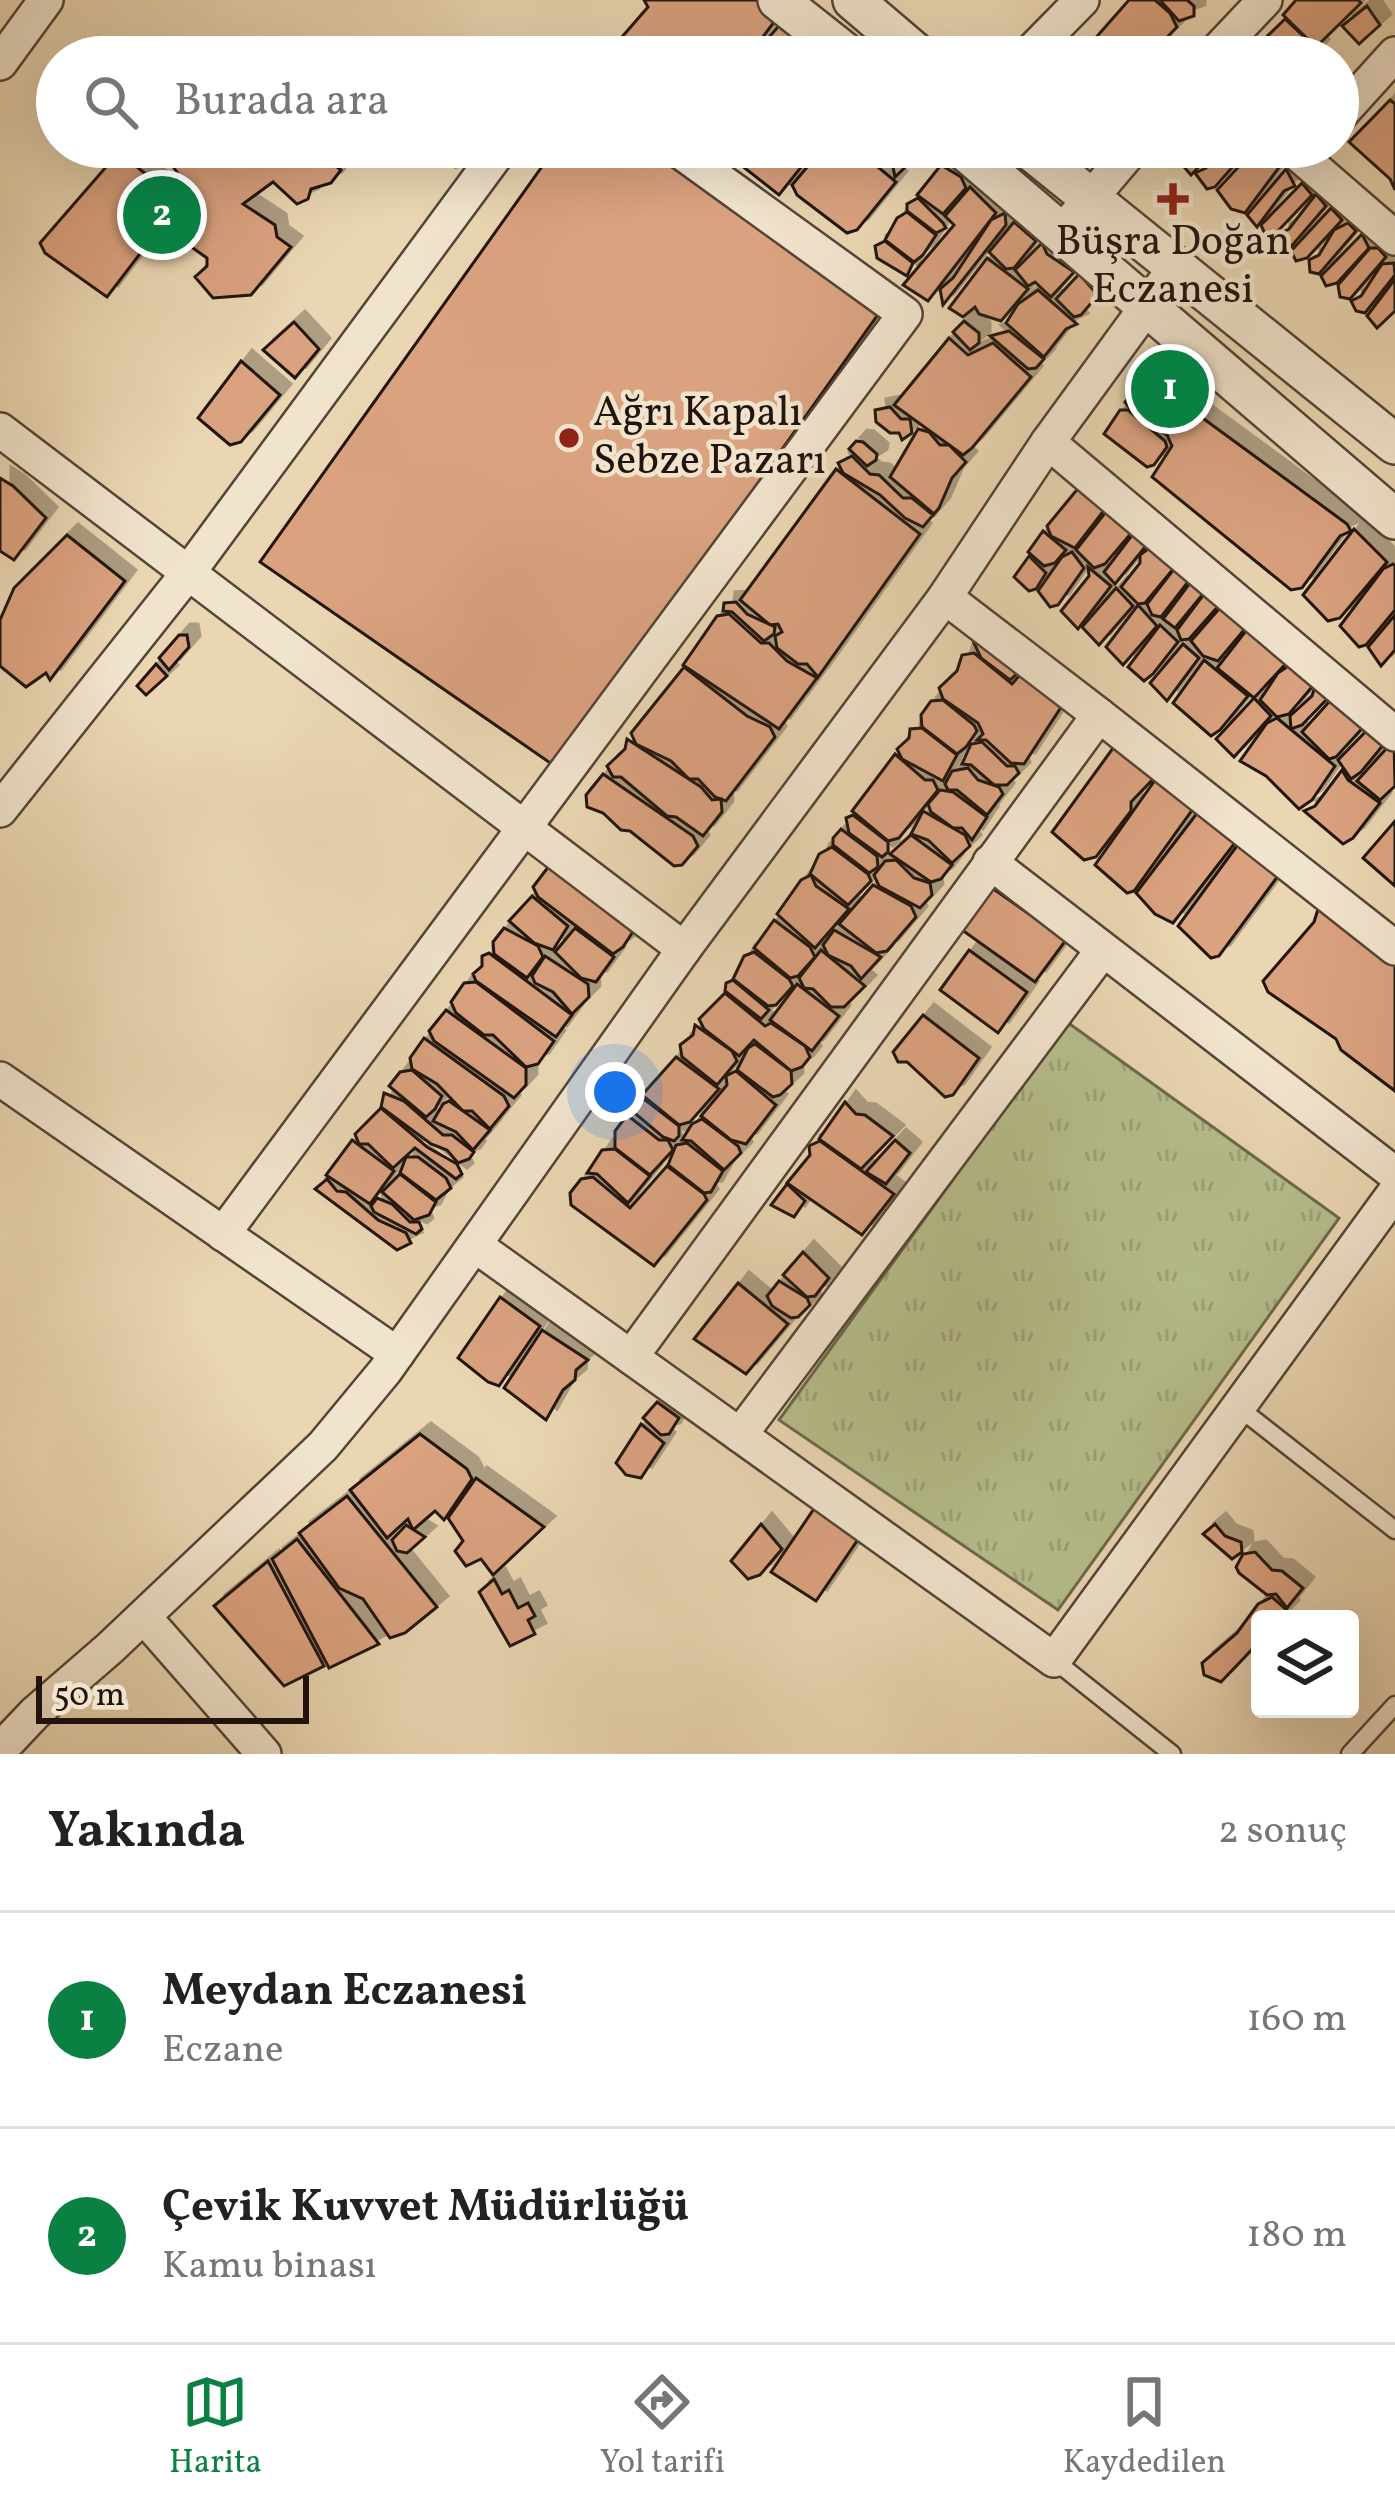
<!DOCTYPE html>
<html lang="tr">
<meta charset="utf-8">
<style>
body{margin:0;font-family:Vollkorn,serif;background:#f6f6f6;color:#222}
.controls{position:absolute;right:36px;bottom:36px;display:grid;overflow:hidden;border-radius:12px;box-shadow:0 12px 48px #0002}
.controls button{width:108px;height:108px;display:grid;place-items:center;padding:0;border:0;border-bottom:3px solid #e0e0e0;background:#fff;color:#222;font:60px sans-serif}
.scale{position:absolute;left:36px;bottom:30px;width:273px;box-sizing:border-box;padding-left:12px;border:6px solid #22140d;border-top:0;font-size:33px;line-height:42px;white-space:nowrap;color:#22140d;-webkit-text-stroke:9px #f1e4cd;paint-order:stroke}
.you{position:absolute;left:615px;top:1092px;width:42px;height:42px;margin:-30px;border:9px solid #fff;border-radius:50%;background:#1a73e8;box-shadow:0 0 0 18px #1a73e833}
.badge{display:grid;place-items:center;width:78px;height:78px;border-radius:50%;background:#0b8043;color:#fff;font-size:39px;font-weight:700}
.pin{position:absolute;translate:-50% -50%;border:6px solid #fff;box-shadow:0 3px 12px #0006}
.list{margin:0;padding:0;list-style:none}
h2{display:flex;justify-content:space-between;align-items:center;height:156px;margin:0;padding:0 48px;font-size:51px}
h2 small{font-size:39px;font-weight:400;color:#767676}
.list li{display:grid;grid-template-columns:78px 1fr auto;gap:36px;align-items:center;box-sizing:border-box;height:216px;padding:0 48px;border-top:3px solid #e0e0e0}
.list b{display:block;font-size:45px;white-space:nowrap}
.list p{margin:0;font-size:39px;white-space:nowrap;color:#767676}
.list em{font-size:39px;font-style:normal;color:#767676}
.icon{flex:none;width:66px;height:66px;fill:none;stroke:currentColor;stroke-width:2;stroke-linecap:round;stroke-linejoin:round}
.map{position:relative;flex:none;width:1395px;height:1754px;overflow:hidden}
.search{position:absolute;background:#fff;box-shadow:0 12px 48px #0002;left:36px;right:36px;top:36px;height:132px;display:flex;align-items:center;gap:30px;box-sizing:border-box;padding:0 42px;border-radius:66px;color:#767676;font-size:45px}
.sheet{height:588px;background:#fff}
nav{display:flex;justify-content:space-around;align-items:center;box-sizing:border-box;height:168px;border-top:3px solid #e0e0e0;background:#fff;font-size:33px;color:#767676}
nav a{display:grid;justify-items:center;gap:6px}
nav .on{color:#0b8043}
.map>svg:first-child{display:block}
.grass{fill:url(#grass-tufts);stroke:#6c694c;stroke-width:3}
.building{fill:#daa27f;stroke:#22140d;stroke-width:3;filter:url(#shadow)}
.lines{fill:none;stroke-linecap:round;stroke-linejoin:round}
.service-casing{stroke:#544436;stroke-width:21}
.minor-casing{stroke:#544436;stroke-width:38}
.tertiary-casing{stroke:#544436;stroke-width:44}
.service{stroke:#f1e4cd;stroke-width:16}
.minor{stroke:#f1e4cd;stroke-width:33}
.tertiary{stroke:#f1e4cd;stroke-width:39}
.poi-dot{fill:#8f2418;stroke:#f1e4cd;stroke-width:4.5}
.labels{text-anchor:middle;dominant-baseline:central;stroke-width:9;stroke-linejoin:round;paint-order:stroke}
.poi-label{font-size:42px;fill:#22140d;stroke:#f1e4cd}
</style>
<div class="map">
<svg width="1395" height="1754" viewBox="0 0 1395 1754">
<defs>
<pattern id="grass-tufts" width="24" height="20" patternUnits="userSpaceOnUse" patternTransform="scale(3)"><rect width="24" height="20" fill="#b6be8c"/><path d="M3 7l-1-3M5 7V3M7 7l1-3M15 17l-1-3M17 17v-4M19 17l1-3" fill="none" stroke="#9ca278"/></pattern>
<filter id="shadow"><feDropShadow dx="11" dy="-11" stdDeviation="0" flood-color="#0004"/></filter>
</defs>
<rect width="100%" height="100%" fill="#ead6b2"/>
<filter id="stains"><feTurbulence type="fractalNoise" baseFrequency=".00167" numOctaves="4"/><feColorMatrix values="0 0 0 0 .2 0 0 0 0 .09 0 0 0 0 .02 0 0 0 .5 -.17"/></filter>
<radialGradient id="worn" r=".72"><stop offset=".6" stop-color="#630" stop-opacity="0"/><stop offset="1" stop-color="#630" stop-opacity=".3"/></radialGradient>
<path class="grass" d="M1067 1022 1339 1218 1058 1610 779 1420Z"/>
<g class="building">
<path d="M644 0H756L777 18 748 57H610L608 53 648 7Z"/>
<path d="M1129 0H1155L1170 13 1177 27 1148 57H1112L1092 42Z"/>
<path d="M1160 0H1187L1194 6V16L1179 21Z"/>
<path d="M1296 0H1358L1361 3 1316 47 1283 15Z"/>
<path d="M1367 6 1380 25 1359 44 1342 26Z"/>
<path d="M1285 19 1318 50 1312 57H1246Z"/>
<path d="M783 21 823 57H752Z"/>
<path d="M1390 100 1395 104V190L1390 179 1349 142Z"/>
<path d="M157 147H312L341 170 331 183 311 189 308 199 297 204 273 182 243 204 275 225 277 237 291 247 251 295 213 298 195 277 207 266V258L166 229 155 234 107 297 45 253 40 243 119 152 165 190 181 178 169 161H160Z"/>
<path d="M432 147H479L462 166 455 167Z"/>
<path d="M556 147H644L879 313 556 767 260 562Z"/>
<path d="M718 147H817L779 195Z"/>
<path d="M824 147H854L896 182 857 230 847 233 797 195 792 185Z"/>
<path d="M904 147H920L922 151 895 177 892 162Z"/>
<path d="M1167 147H1218L1191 175Z"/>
<path d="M1220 147H1250L1215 187 1207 189 1195 173 1206 168Z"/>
<path d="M1257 147 1280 166 1245 213 1231 209 1217 190Z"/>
<path d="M941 165 961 177 966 188 943 214 917 195Z"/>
<path d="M1286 169 1295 186 1284 191 1257 227 1247 215Z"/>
<path d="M1302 183 1312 195 1277 232 1266 236 1261 225Z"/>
<path d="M970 187 996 213 928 301 903 285 954 225 945 216Z"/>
<path d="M1316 194 1326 206 1289 249 1279 246V234L1289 229Z"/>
<path d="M918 198 943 223 946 228 936 233 907 211V204Z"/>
<path d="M1331 208 1342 220 1307 258 1296 261 1291 251Z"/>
<path d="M907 212 936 235 923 255 914 262 885 240 897 218Z"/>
<path d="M1005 213 1006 225 943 305 940 289 953 278 991 220Z"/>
<path d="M1014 222 1036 241 1014 268 1006 269 989 252Z"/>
<path d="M1348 223 1356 231 1319 274 1310 272 1309 260 1319 255 1334 230Z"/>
<path d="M1362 234 1369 248 1337 283 1326 286 1321 276Z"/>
<path d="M885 241 913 263 907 276 877 258 875 246Z"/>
<path d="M1042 243 1047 254 1074 272 1051 297 1035 282 1028 286 1015 270Z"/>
<path d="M1370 248H1378L1386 257 1350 299 1340 297 1338 285Z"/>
<path d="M987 258 1028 289 1001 321 979 314 975 307 963 317 949 308Z"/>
<path d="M1394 263 1395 275 1365 313 1356 311 1351 301 1361 296 1382 264Z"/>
<path d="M1079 274 1098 295 1081 315 1074 317 1056 299Z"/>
<path d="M1395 279V311L1377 328 1367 316Z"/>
<path d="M1038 290 1077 324 1066 329 1044 357 1006 323 1018 304Z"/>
<path d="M964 321 979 333V343L970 350 953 332Z"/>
<path d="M294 322 319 349 295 378 263 350Z"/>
<path d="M1009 331 1044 359 1036 368 1028 369 990 336Z"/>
<path d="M949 338 968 355 993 343 1031 377 972 448 963 455 894 405Z"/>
<path d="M241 361 280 395 241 442 230 445 198 418Z"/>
<path d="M1150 373 1162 389 1135 415 1125 402 1139 387V378Z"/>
<path d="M1163 389 1347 524 1351 531 1340 536 1302 588 1291 590 1152 477 1172 446 1167 435 1140 418Z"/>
<path d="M890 407 901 419H910L912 433 902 440 899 433H890L876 422 875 410Z"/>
<path d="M1120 410H1128L1165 441 1167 447 1154 465 1147 467 1104 434Z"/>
<path d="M918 429 929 432 940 445H949L966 462 952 478 939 508 934 514 890 477Z"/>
<path d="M856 441 863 442 877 454 876 460 867 466 849 449Z"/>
<path d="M852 456 870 474 879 475 903 498H912L933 515 923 527 905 518 880 495 843 473 838 463Z"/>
<path d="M836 469 920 534 818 677 807 664H798L777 648 775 636 782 632 778 624 770 625 740 600Z"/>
<path d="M0 478 13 486 46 518 14 560 0 551Z"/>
<path d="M1080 486 1105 509 1075 548 1051 536 1047 526Z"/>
<path d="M1109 508 1133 531 1105 564 1094 568 1076 550Z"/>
<path d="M1354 529 1387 562 1340 618 1328 621 1303 595Z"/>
<path d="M1136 530 1145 547 1115 584 1104 572Z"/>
<path d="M1043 531 1066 550 1055 563 1044 566 1028 552Z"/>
<path d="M67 535 125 581 50 680 46 673 26 687 0 666V620L14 588Z"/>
<path d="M1156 543 1179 562 1145 603 1138 604 1121 587 1140 563V555Z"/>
<path d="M1072 552 1084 568 1058 605 1050 607 1038 591 1062 557Z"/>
<path d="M1029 556 1046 573 1036 589 1029 591 1014 577Z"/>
<path d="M1393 564 1395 566V610L1366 645 1359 647 1340 626 1383 569Z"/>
<path d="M1088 567 1111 586 1078 629 1061 611 1089 576Z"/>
<path d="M1174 569 1191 578 1161 617 1152 615 1147 604Z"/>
<path d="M1202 582 1203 594 1175 628 1163 619 1190 583Z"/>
<path d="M1116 588 1133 606 1099 645 1082 627Z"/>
<path d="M1204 594 1221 603 1189 639 1181 640 1177 630Z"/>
<path d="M736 602 747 614 775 627 774 634 764 641 732 612 723 611 724 603Z"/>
<path d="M1225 602 1249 624 1218 661 1203 656 1191 641Z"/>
<path d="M1138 605 1157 626 1123 665 1106 647Z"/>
<path d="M729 614 761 643H769L787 661 817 678 779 729 683 665 717 616Z"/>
<path d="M1395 615V650L1381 666 1368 647Z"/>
<path d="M1160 625 1178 642 1153 674 1144 681 1128 667Z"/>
<path d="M1255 627 1292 657 1254 698 1217 668 1245 632Z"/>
<path d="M179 635H187L189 647 169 670 159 658Z"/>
<path d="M983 636 1022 669 1010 680 981 658 973 641Z"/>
<path d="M1183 644 1199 658 1167 701 1150 683Z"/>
<path d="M974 653 1012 684 1026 668 1067 698 1024 764 1011 763 986 740H977L983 734 978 723 943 699 939 688 957 671 962 655Z"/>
<path d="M1204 660 1248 696 1220 730 1211 736 1173 703Z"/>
<path d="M1297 660 1317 681 1289 714 1277 717 1260 700 1278 673Z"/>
<path d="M156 664 167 676 146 695 137 686Z"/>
<path d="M684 667 747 716 770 727 775 737 726 801 715 797 698 779H689L671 761 636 744 631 733Z"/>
<path d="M1315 686 1329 697 1302 725 1291 729 1290 716 1312 696Z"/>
<path d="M1336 694 1368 722 1336 757 1329 759 1302 732Z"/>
<path d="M1254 698 1271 716 1234 757 1216 739Z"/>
<path d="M943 700 974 725 977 731 966 747 957 754 922 727 921 715 931 701Z"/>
<path d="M1277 718 1335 766 1312 800 1299 809 1266 776 1240 761 1267 723Z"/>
<path d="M1373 724 1389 738 1361 772 1351 779 1338 760Z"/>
<path d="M922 728 957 755 943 781 902 759 897 749 909 738 910 729Z"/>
<path d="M627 739 701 787 712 800 721 799 722 812 703 836 676 817 667 816 621 777H613L607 766 625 749Z"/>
<path d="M1394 740 1395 786 1380 800 1357 781Z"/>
<path d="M982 742 1007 766H1015L1019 773 1007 785H994L971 765 962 764 971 744Z"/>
<path d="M1116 744 1155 777 1131 802V811L1096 857 1084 860 1052 832Z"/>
<path d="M895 754 925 780H933L938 790 899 838 888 841 852 811Z"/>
<path d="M968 768 978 780 999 787 1003 794 987 815 957 790H948L945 784 952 771Z"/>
<path d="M1342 770 1348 780 1380 803 1353 838 1343 844 1304 811 1315 806Z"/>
<path d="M603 774 693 836 698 846 682 865 674 866 630 831 621 830 603 813 587 807 586 795Z"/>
<path d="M1158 776 1195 806 1134 891 1127 893 1095 865Z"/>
<path d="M940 790 953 792 987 817 972 840 962 828H953L931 812 928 804Z"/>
<path d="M1201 808 1238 839 1173 923 1155 914 1136 893Z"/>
<path d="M923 811 965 835 970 846 952 863 928 840 911 834Z"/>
<path d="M853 815 888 842V852L882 857 849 833 846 818Z"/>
<path d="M1395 821V886L1363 858Z"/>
<path d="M841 829 877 856 878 867 869 873 833 845V838Z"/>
<path d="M911 835 952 865 941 879 931 882 890 854Z"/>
<path d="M1239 843 1278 876 1219 956 1211 958 1178 926Z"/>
<path d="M832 847 868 874 871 881 848 905 810 874 819 854Z"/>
<path d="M896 860 914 878 930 883 932 895 920 908 879 886 874 875 885 861Z"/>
<path d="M549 866 641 919 623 947 613 954 538 897 533 887Z"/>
<path d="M811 875 816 886 849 909 815 948 777 914 801 880Z"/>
<path d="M985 883 1066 940 1035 982 955 925Z"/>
<path d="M873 885 911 906 916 917 887 951 876 953 839 924Z"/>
<path d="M532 896 568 926 553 950 534 943 509 921Z"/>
<path d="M1319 906 1395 965V1091L1341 1050 1336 1039 1268 992 1263 981 1314 922Z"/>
<path d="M774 920 810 947 815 957 798 976 790 978 754 948Z"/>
<path d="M504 928 538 946 543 957 527 978 494 954 493 942Z"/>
<path d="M575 928 614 957 596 982 581 978 555 952Z"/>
<path d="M834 930 881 957 861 979 851 966 828 955 823 945Z"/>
<path d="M821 950 865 986 844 1007H831L813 989 804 988 799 978Z"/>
<path d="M969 950 1027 992 998 1033 940 990Z"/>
<path d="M754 952 789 979 793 986 776 1005 768 1006 733 979 744 956Z"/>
<path d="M489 953 572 1015 556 1037 476 981 473 974 482 966V956Z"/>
<path d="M545 956 588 984 589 997 572 1014 553 992 535 983 532 976Z"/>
<path d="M733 980 769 1010 761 1019 725 991 726 983Z"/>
<path d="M476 982 554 1041 538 1064 526 1067 493 1035H484L456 1013 451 1002 464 983Z"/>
<path d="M797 984 839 1016 812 1051 770 1020Z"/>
<path d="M725 993 765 1026 771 1023 805 1046 810 1057 802 1067 791 1071 754 1040 739 1056 704 1029 699 1019Z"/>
<path d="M446 1010 526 1068V1085L514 1098 434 1041 429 1031Z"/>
<path d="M923 1015 979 1058 953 1095 945 1097 907 1062H898L893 1052Z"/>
<path d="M695 1025 732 1051 737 1061 717 1085 682 1057 680 1045 693 1035Z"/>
<path d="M424 1038 504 1096 509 1106 490 1129 472 1111H463L437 1084 412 1069 410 1058Z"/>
<path d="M755 1044 791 1071 792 1084 780 1095 773 1097 737 1070 748 1048Z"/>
<path d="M676 1057 719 1089 690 1122 679 1125 642 1095Z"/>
<path d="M412 1070 442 1096 435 1109 426 1117 389 1086 400 1072Z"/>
<path d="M736 1071 776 1105 746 1144 731 1140 701 1116 727 1085 726 1076Z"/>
<path d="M384 1093 404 1101 443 1135H452L474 1152 469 1159 458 1163 447 1150 431 1144 381 1107Z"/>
<path d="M644 1099 679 1126V1136L674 1141 663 1137 631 1110Z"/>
<path d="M449 1101 490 1130 473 1150 456 1132 433 1121 443 1104Z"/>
<path d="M845 1102 856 1114 865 1115 893 1136 861 1169 819 1139Z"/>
<path d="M381 1108 427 1147 457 1164 462 1174 456 1179 415 1148 393 1168 368 1144H359L355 1134Z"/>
<path d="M627 1115 659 1140H668L673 1150 650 1175 615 1148V1131Z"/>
<path d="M702 1119 738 1146 741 1153 724 1170 691 1141 682 1140 692 1124Z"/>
<path d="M352 1140 394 1171 370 1204 326 1175Z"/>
<path d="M895 1140 910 1153 886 1184 866 1172Z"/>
<path d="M820 1141 894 1194 862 1235 787 1183 810 1155 809 1146Z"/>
<path d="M687 1143 723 1171 711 1192 704 1193 668 1165 676 1145Z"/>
<path d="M615 1149 650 1176 628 1203 597 1174 587 1173 602 1150Z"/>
<path d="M406 1157H418L446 1178 451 1188 436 1200 400 1173Z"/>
<path d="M667 1166 704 1194 707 1200 654 1266 571 1205 570 1193 581 1179 593 1177 630 1208Z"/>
<path d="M400 1174 436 1202 429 1215 414 1220 382 1192Z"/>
<path d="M327 1179 337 1191 346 1192 378 1220 406 1233 411 1243 397 1250 315 1189Z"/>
<path d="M787 1184 805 1201 794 1217 771 1205Z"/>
<path d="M377 1198 392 1204 410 1222H419L422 1229 416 1234 374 1212 371 1206Z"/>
<path d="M803 1252 829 1278 815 1296 807 1297 783 1275Z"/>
<path d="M779 1281 807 1298 810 1305 798 1317 791 1318 772 1306 767 1296Z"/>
<path d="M738 1283 788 1324 746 1374 694 1339Z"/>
<path d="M500 1297 540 1326 499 1386 488 1382 458 1358Z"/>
<path d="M542 1330 588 1360 576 1370 575 1380 563 1390 546 1420 504 1388Z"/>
<path d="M657 1402 679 1418 669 1434 661 1435 643 1418Z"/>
<path d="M641 1424 664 1443 641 1478 626 1475 616 1463Z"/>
<path d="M420 1434 467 1469 472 1479 444 1520 435 1511 413 1530 408 1519 387 1538 350 1490Z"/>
<path d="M476 1478 544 1527 493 1575 481 1559 466 1566 455 1551 463 1541 448 1518Z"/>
<path d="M347 1496 437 1607 405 1633 390 1638 363 1599 339 1588 299 1533Z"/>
<path d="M820 1500 863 1532 816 1601 771 1572Z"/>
<path d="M761 1524 782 1549 760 1575 748 1579 731 1561Z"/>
<path d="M1215 1524 1225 1536 1241 1542 1242 1552 1232 1559 1203 1534Z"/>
<path d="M406 1525 425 1537 407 1553 397 1551 392 1540Z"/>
<path d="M297 1539 379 1644 329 1668 272 1559Z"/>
<path d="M1255 1552 1272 1570 1282 1571 1303 1588 1287 1608 1276 1594 1267 1595 1239 1573 1236 1567 1243 1554Z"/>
<path d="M268 1561 324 1666 284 1686 214 1606Z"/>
<path d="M494 1579 502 1594 509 1590 518 1608 528 1603 535 1616 528 1620 535 1634 510 1646 479 1592Z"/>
<path d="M1272 1597 1288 1611 1280 1619H1260V1641L1221 1682 1204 1675 1202 1663 1237 1633 1258 1604Z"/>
</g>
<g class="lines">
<defs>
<g id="service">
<path d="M1238 1407 1395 1530"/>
<path d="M1054 1660 1172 1754"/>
<path d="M1350 1754 1395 1705"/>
</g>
<g id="minor">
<path d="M1026 57 1082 0"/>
<path d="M1211 57 1265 0"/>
<path d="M0 63 46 0"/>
<path d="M1338 117 1395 54"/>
<path d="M1290 147 1395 238"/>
<path d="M1062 232 1134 147"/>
<path d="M0 430 684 949"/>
<path d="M1048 442 1395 734"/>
<path d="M945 597 1099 715 1395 948"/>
<path d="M0 810 188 573 502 147"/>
<path d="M990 862 1395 1174"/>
<path d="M0 1079 397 1354"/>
<path d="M223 1234 905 314 674 147"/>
<path d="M476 1246 1054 1660 1395 1192"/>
<path d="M631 1357 1099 715"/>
<path d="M740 1435 1102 951"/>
<path d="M144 1617 264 1754"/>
<path d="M0 1750 35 1713 110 1648 323 1446 385 1371 684 949 945 597 1048 442 1175 268"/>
</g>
<g id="tertiary">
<path d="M778 0 850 57"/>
<path d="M853 0 920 57"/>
<path d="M961 147 1395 519"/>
<path d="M1027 147 1395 444"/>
</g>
</defs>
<use href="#service" class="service-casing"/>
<use href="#minor" class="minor-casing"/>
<use href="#tertiary" class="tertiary-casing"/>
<use href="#service" class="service"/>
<use href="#minor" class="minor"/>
<use href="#tertiary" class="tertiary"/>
</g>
<g class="poi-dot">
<path d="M1167 181h12v12h12v12h-12v12h-12v-12h-12v-12h12z"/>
<circle cx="569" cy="438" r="12"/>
</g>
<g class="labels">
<g class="poi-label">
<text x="1173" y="243">Büşra Doğan<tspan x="1173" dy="48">Eczanesi</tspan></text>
<text x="593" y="414" text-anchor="start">Ağrı Kapalı<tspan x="593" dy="48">Sebze Pazarı</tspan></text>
</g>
</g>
<rect width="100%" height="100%" filter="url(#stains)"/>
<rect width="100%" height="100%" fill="url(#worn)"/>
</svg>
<div class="controls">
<button><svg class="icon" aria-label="layers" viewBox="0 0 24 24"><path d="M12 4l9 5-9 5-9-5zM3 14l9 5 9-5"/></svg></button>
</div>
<div class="scale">50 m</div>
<div class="you"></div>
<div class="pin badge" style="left:1170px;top:389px">1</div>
<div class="pin badge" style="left:162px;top:215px">2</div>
<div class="search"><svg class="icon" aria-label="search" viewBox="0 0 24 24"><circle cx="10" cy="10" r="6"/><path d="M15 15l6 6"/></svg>Burada ara</div>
</div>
<section class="sheet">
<h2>Yakında<small>2 sonuç</small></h2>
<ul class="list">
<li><span class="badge">1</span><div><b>Meydan Eczanesi</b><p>Eczane</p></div><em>160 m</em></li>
<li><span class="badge">2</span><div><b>Çevik Kuvvet Müdürlüğü</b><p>Kamu binası</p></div><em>180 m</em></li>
</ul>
</section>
<nav>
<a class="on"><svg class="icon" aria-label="map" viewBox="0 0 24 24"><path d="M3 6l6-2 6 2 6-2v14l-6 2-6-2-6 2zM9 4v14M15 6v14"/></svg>Harita</a>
<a><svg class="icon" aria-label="directions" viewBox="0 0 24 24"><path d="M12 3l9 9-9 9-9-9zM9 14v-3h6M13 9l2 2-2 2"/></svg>Yol tarifi</a>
<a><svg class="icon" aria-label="saved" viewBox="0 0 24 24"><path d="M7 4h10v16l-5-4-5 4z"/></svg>Kaydedilen</a>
</nav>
